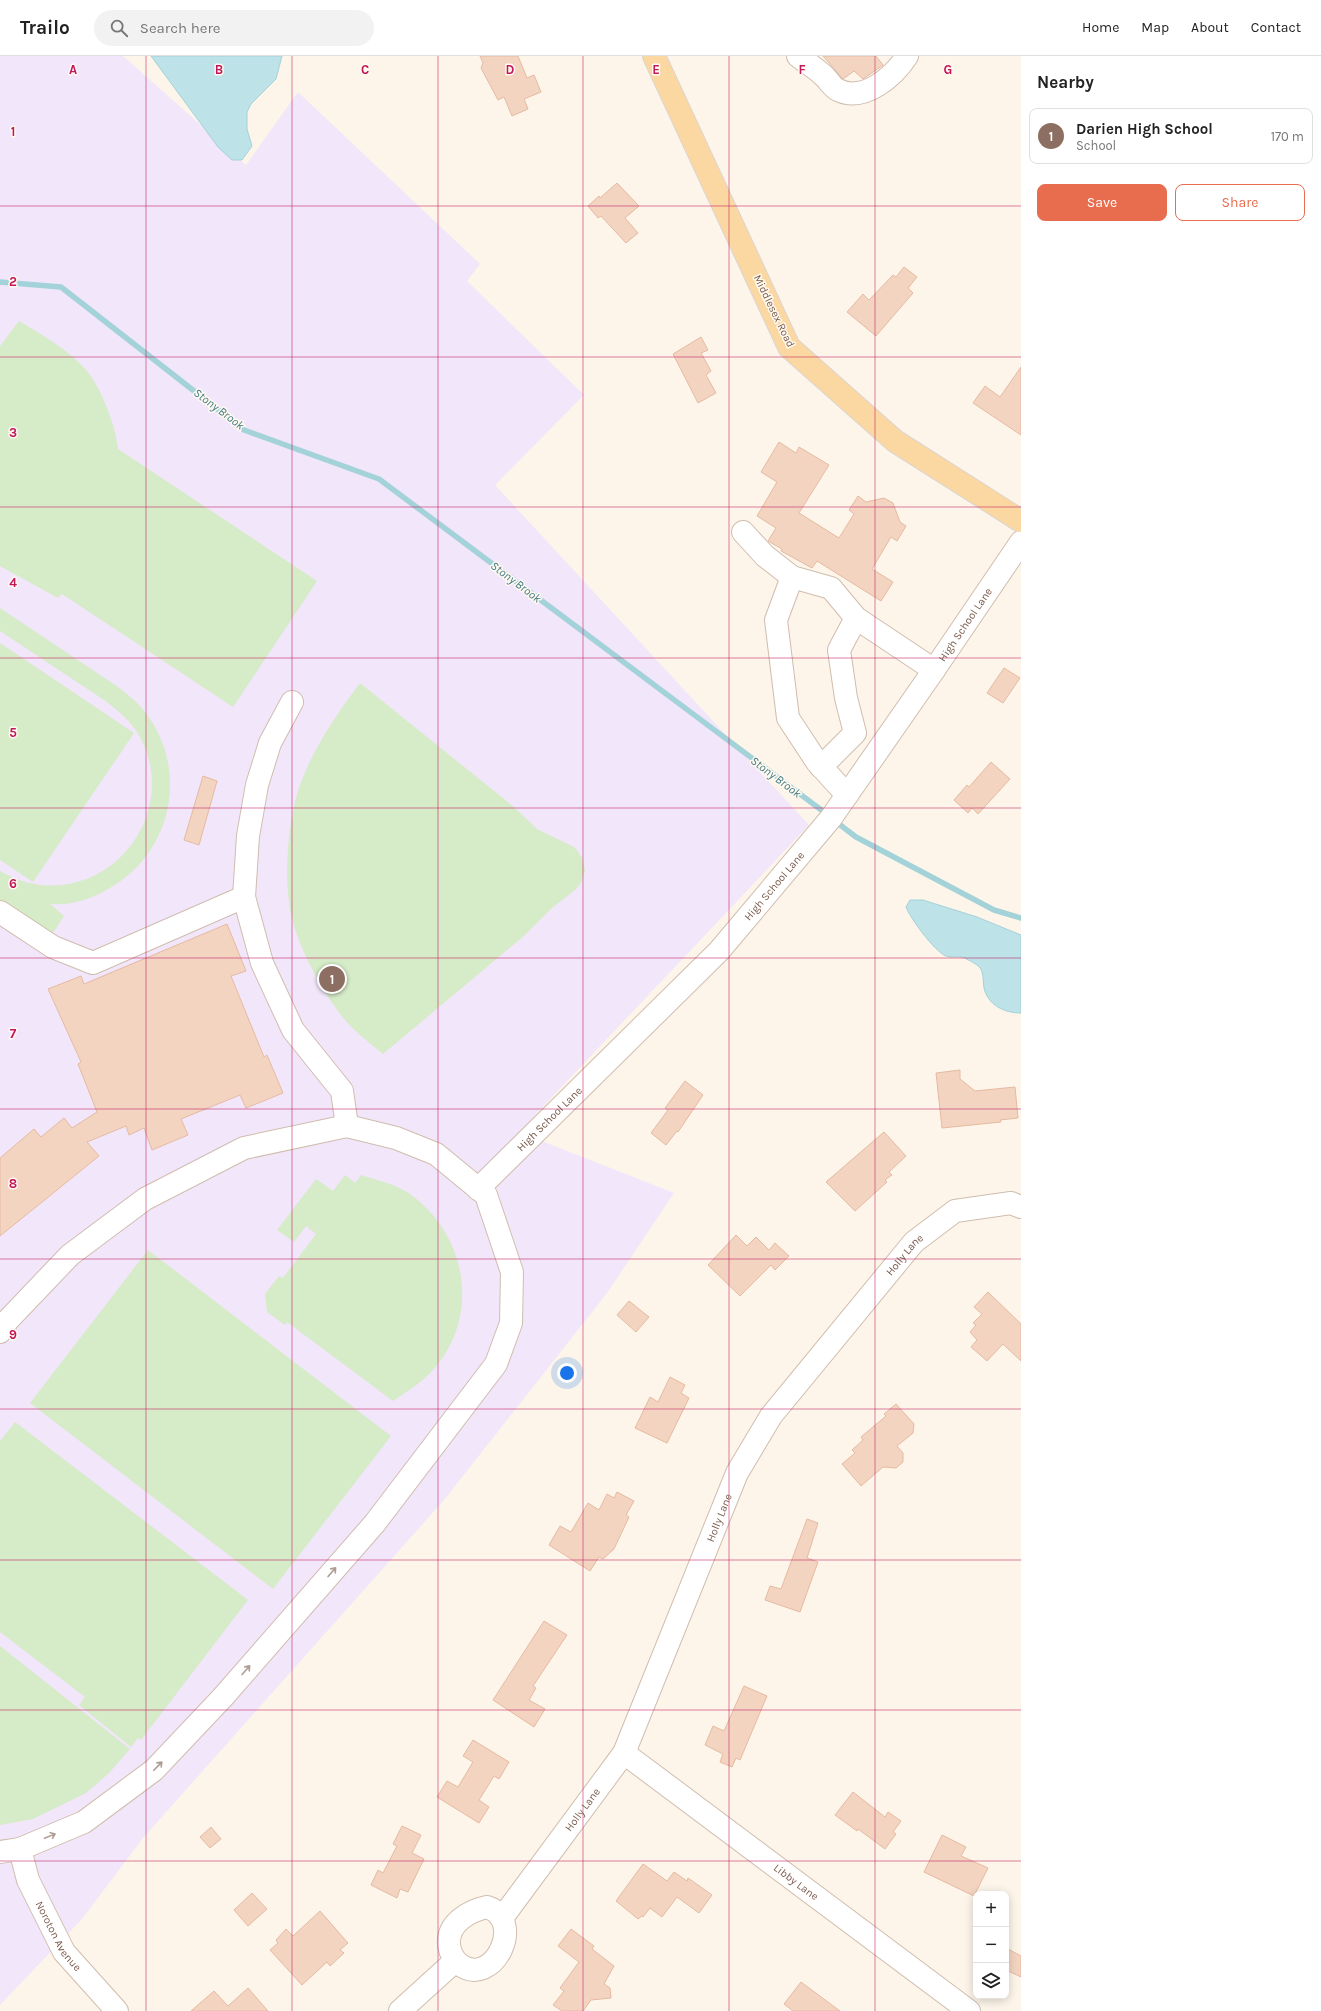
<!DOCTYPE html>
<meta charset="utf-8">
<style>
body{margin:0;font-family:Karla,sans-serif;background:#f2f2f2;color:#222}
.controls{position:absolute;right:12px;bottom:12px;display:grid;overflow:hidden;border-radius:8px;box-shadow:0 2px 10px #0003}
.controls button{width:36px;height:36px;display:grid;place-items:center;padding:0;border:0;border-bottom:1px solid #e0e0e0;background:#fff;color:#222;font:20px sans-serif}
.you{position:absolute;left:567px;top:1317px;width:14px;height:14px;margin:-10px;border:3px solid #fff;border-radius:50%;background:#1a73e8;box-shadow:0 0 0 6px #1a73e833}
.badge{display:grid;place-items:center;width:26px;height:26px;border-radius:50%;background:#e76d4e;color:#fff;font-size:13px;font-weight:700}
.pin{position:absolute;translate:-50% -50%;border:2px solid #fff;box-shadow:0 1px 4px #0006}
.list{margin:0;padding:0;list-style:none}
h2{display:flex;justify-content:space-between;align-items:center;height:52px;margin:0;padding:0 16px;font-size:17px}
h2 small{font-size:13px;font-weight:400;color:#767676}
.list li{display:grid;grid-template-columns:26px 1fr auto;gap:12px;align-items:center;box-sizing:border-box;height:56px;margin:0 8px 8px;padding:0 8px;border:1px solid #e0e0e0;border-radius:8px}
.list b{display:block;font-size:15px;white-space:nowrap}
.list p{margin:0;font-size:13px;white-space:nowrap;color:#767676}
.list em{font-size:13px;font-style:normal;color:#767676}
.actions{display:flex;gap:8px;padding:12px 16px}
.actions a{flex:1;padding:9px 0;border:1px solid #e76d4e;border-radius:8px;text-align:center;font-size:14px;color:#e76d4e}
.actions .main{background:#e76d4e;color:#fff}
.icon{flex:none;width:22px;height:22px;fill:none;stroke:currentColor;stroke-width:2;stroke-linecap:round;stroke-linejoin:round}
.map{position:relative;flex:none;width:1021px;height:1955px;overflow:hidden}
header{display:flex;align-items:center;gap:24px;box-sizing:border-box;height:56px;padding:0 20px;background:#fff;border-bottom:1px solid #e0e0e0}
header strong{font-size:19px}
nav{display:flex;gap:22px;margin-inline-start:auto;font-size:14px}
.search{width:280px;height:36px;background:#f2f2f2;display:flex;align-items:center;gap:10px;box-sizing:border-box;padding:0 14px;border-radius:22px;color:#767676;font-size:15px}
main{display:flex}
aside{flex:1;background:#fff}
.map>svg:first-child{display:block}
.education{fill:#f2e6fa}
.green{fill:#d6ebc7}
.water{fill:#bde2e8;stroke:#a3d2d9}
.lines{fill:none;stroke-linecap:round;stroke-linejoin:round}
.stream{stroke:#a3d2d9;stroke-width:5.5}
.building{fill:#f3d4c1;stroke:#e6baa1}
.minor-casing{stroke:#d0bdae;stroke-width:24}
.major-casing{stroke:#dcd4d0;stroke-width:24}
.minor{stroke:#fff;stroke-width:22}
.major{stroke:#fbd8a2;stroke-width:22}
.oneway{stroke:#af9d94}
.grid{fill:none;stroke:#c2185b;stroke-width:1;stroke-opacity:0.55}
.labels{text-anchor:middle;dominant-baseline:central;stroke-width:3;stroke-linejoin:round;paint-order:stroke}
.street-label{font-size:11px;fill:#795b4c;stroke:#fff9f0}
.water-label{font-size:12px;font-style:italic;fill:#427b85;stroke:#fff9f0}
.grid-label{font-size:13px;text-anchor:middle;font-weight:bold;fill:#c2185b;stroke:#fff9f0;stroke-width:3;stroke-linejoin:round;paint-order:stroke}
</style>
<header>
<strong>Trailo</strong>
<div class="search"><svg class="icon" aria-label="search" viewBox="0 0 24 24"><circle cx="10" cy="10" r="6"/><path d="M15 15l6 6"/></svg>Search here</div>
<nav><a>Home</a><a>Map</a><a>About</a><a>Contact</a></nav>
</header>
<main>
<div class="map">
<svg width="1021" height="1955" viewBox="0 0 1021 1955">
<rect width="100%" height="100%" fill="#fdf5e9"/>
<path class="education" d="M0 0H123L246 109 298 36 480 208 467 225 584 339 495 429 809 769 519 1076 674 1137 607 1237 444 1444 143 1782 82 1863 0 1949Z"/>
<g class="green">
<path d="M19 265C41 278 70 295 86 314 101 331 116 371 118 393L317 525 233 651 62 538 58 542 0 510V290Z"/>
<path d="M0 552 118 631C130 640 142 650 150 663 189 721 169 800 108 833 91 843 70 850 50 848L64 860 51 880 0 846V815C11 821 22 826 34 828 120 843 184 746 135 673 127 662 117 654 107 646L0 575Z"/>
<path d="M0 587 134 677 33 826 0 804Z"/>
<path d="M360 627 514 751 537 773 574 791 577 794 582 802 585 814 581 827 574 835 553 851 525 879 383 998C370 987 356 977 345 964 322 936 296 888 290 853 284 816 288 761 301 726 315 690 336 659 360 627Z"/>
<path d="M345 1119 355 1127 361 1119C380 1125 399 1129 414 1141 469 1184 480 1264 431 1316 420 1328 406 1336 393 1345L287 1266 285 1269 267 1256 265 1238 279 1220 283 1222 316 1178 306 1170 294 1186 277 1174 316 1123 333 1135Z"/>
<path d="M148 1194 391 1380 273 1533 30 1347Z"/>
<path d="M15 1366 248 1544 141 1684 138 1682 131 1691 79 1649 85 1641 0 1576V1385Z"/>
<path d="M0 1590 130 1693 109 1717 86 1737 33 1763 0 1769Z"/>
</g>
<g class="water">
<path d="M151 0H282L276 23 251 48 247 56V73L252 90 242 104H232L218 91Z"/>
<path d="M910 844H923L977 861 1021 879V957C1004 957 988 949 984 932 983 925 984 913 977 909 974 907 964 901 961 901 956 900 951 902 946 900 935 896 910 862 906 851Z"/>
</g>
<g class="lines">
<g class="stream">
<path d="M0 226 61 231 244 374 379 423 828 759"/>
<path d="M835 765 856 781 994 854 1021 862"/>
</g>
</g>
<g class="building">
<path d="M480 0H518L527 22 534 19 541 36 524 43 528 53 512 60 504 41 498 44 481 12 483 7Z"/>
<path d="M823 0H876L883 9 863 23 854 15 843 23Z"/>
<path d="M617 127 639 150 625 162 638 177 626 187 601 160 598 162 588 150 599 140 600 142Z"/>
<path d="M904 211 917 221 908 232 913 237 876 280 847 256 863 238 869 244 893 219 896 221Z"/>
<path d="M701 281 708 294 701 297 711 315 706 319 716 337 698 347 673 298Z"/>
<path d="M1021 311V379L973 347 985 330 1000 341Z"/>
<path d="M779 386 796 397 799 391 829 409 799 457 839 482 854 458 849 454 858 440 866 446 884 442 893 447 900 466 906 470 897 485 891 481 872 513 893 526 881 545 817 505 812 512 781 495 782 493 768 485 776 472 757 460 777 426 761 416Z"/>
<path d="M1004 612 1020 622 1003 647 987 637Z"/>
<path d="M991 706 1010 723 978 758 972 752 968 757 954 744 967 729 969 731Z"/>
<path d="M203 720 217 725 199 789 184 784Z"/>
<path d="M227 868 246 915 231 920 264 1001 267 999 283 1037 246 1052 240 1039 181 1063 188 1079 152 1094 144 1072 129 1079 126 1070 87 1086 99 1100 0 1180V1102L34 1073 41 1081 64 1062 72 1072 97 1056 78 1008 81 1006 48 933 81 920 84 928Z"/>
<path d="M960 1014V1023L975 1035 1015 1031 1018 1062 1000 1064 1001 1066 942 1072 936 1017Z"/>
<path d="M685 1025 703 1039 678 1076 677 1075 666 1089 651 1077 668 1054 665 1052Z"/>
<path d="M884 1076 906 1100 889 1116 892 1119 885 1124 887 1126 855 1155 826 1126Z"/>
<path d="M736 1179 747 1190 756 1181 769 1194 775 1187 789 1200 775 1214 771 1209 740 1240 708 1209Z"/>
<path d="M988 1236 1021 1268V1305L1003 1288 987 1305 971 1291 977 1284 970 1276 976 1269 973 1267 982 1258 974 1251Z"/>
<path d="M629 1245 649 1261 636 1276 617 1259Z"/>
<path d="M670 1321 685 1329 681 1337 689 1342 667 1387 635 1372 650 1341 658 1346Z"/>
<path d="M896 1348 914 1368 913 1377 897 1390 903 1397V1406L896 1412 883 1411 861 1430 842 1408 855 1397 852 1394 863 1384 861 1381 886 1360 884 1358Z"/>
<path d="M617 1436 634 1445 626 1459 629 1461 614 1493 603 1503 599 1501 590 1515 549 1489 560 1470 571 1476 588 1447 599 1454 607 1438 614 1442Z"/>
<path d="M807 1463 818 1467 807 1502 818 1506 800 1556 765 1544 770 1530 781 1533Z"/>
<path d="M544 1565 567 1579 533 1630 536 1632 529 1644 545 1653 534 1671 493 1644Z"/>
<path d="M744 1630 767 1640 740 1704 736 1702 732 1711 720 1706 723 1698 705 1689 713 1670 724 1675Z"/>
<path d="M473 1684 509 1706 499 1723 494 1720 479 1744 489 1751 479 1767 437 1741 447 1725 458 1731 473 1706 463 1700Z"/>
<path d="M853 1736 885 1761 888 1756 901 1765 893 1776 896 1778 885 1793 858 1773 857 1775 835 1759Z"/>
<path d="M402 1770 421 1779 412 1797 424 1803 408 1836 400 1833 397 1842 371 1829 378 1814 383 1817 397 1790 393 1788Z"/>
<path d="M211 1771 221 1783 210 1792 200 1781Z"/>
<path d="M942 1779 966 1791 961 1800 988 1812 974 1840 924 1816Z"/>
<path d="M643 1808 667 1825 674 1816 687 1825 688 1822 712 1839 699 1857 677 1841 662 1861 650 1852 643 1861 642 1860 638 1863 616 1845Z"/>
<path d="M252 1837 267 1853 248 1870 234 1854Z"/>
<path d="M320 1855 348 1887 340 1894 344 1897 330 1910 327 1906 302 1929 270 1894 278 1887 276 1884 286 1873 293 1880Z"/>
<path d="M571 1873 594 1890 592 1893 614 1910 604 1928 610 1932 611 1942 591 1944 583 1955H562L553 1949 564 1935 560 1932 579 1906 558 1890Z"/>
<path d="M1006 1892 1021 1900V1921L1006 1914Z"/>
<path d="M801 1926 840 1955H793L784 1948Z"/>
<path d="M248 1932 268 1955H191L214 1935 228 1950Z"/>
</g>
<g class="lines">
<defs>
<g id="minor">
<path d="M798 0C807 7 817 13 825 21 829 25 833 32 838 34 864 47 894 20 907 0"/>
<path d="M743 476 765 500 792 521 831 532 856 562 934 614"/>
<path d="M792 521 776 564 788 662 817 706 847 739"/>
<path d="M292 646 270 687 257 729 248 780 244 841 262 907 293 974 342 1035 347 1070"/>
<path d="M821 711 855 677 846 642 839 594 856 562"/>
<path d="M0 856 53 891 93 907 244 841"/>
<path id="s1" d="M478 1133 719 895 831 762 934 614 1021 486"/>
<path d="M0 1276 8 1264 70 1199 145 1143 244 1092 347 1070 396 1082 436 1098 486 1139 512 1216 511 1267 496 1308 375 1467 223 1641 154 1714 84 1766 20 1793 0 1796"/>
<path id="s2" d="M624 1697 969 1955"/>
<path id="s3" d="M20 1793 28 1824 64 1896 117 1955"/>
<path d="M487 1851C527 1864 493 1934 459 1908 453 1903 450 1896 449 1889 447 1867 469 1855 487 1851Z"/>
<path id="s4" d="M502 1862 624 1697 737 1417 771 1360 914 1186 955 1155 1011 1147 1021 1151"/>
<path d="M400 1955 455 1905"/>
</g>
<path id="major" d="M654 0 789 291 895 385 1021 465"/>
</defs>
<use href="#minor" class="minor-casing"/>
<use href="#major" class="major-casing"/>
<use href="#minor" class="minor"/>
<use href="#major" class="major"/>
</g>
<defs><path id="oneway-shaft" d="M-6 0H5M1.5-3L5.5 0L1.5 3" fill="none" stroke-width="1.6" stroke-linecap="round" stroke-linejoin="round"/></defs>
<g class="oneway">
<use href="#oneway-shaft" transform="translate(332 1516) rotate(-49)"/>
<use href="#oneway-shaft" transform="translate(246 1614) rotate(-49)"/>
<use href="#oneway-shaft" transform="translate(158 1710) rotate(-46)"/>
<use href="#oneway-shaft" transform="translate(50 1780) rotate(-22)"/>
</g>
<path class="grid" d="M146 0V1955M292 0V1955M438 0V1955M583 0V1955M729 0V1955M875 0V1955M0 150H1021M0 301H1021M0 451H1021M0 602H1021M0 752H1021M0 902H1021M0 1053H1021M0 1203H1021M0 1353H1021M0 1504H1021M0 1654H1021M0 1805H1021"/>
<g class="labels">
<g class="street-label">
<text transform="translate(774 255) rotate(64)">Middlesex Road</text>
<text stroke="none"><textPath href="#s1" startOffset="748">High School Lane</textPath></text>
<text stroke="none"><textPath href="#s1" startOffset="424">High School Lane</textPath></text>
<text stroke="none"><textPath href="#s1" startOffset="100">High School Lane</textPath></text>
<text stroke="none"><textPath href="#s4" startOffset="783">Holly Lane</textPath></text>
<text stroke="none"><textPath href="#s4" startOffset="459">Holly Lane</textPath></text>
<text stroke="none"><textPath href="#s4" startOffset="135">Holly Lane</textPath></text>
<text stroke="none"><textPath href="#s2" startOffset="215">Libby Lane</textPath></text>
<text stroke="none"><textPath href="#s3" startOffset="96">Noroton Avenue</textPath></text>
</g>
<g class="water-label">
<text transform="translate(219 353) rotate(37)">Stony Brook</text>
<text transform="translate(516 526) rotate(37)">Stony Brook</text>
<text transform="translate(776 721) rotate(37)">Stony Brook</text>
</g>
</g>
<g class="grid-label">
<text x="73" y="18">A</text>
<text x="219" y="18">B</text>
<text x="365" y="18">C</text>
<text x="510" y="18">D</text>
<text x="656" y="18">E</text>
<text x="802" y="18">F</text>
<text x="948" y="18">G</text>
<text x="13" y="80">1</text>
<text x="13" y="230">2</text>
<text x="13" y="381">3</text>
<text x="13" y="531">4</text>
<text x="13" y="681">5</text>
<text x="13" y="832">6</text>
<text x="13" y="982">7</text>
<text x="13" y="1132">8</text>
<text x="13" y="1283">9</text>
</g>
</svg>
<div class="controls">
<button>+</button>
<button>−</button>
<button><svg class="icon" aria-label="layers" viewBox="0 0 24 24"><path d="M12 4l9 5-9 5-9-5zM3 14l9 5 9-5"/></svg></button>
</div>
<div class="you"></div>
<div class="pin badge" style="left:332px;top:923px;background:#8d6e63">1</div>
</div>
<aside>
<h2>Nearby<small></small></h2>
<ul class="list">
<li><span class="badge" style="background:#8d6e63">1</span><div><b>Darien High School</b><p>School</p></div><em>170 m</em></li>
</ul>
<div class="actions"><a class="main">Save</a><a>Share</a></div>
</aside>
</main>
